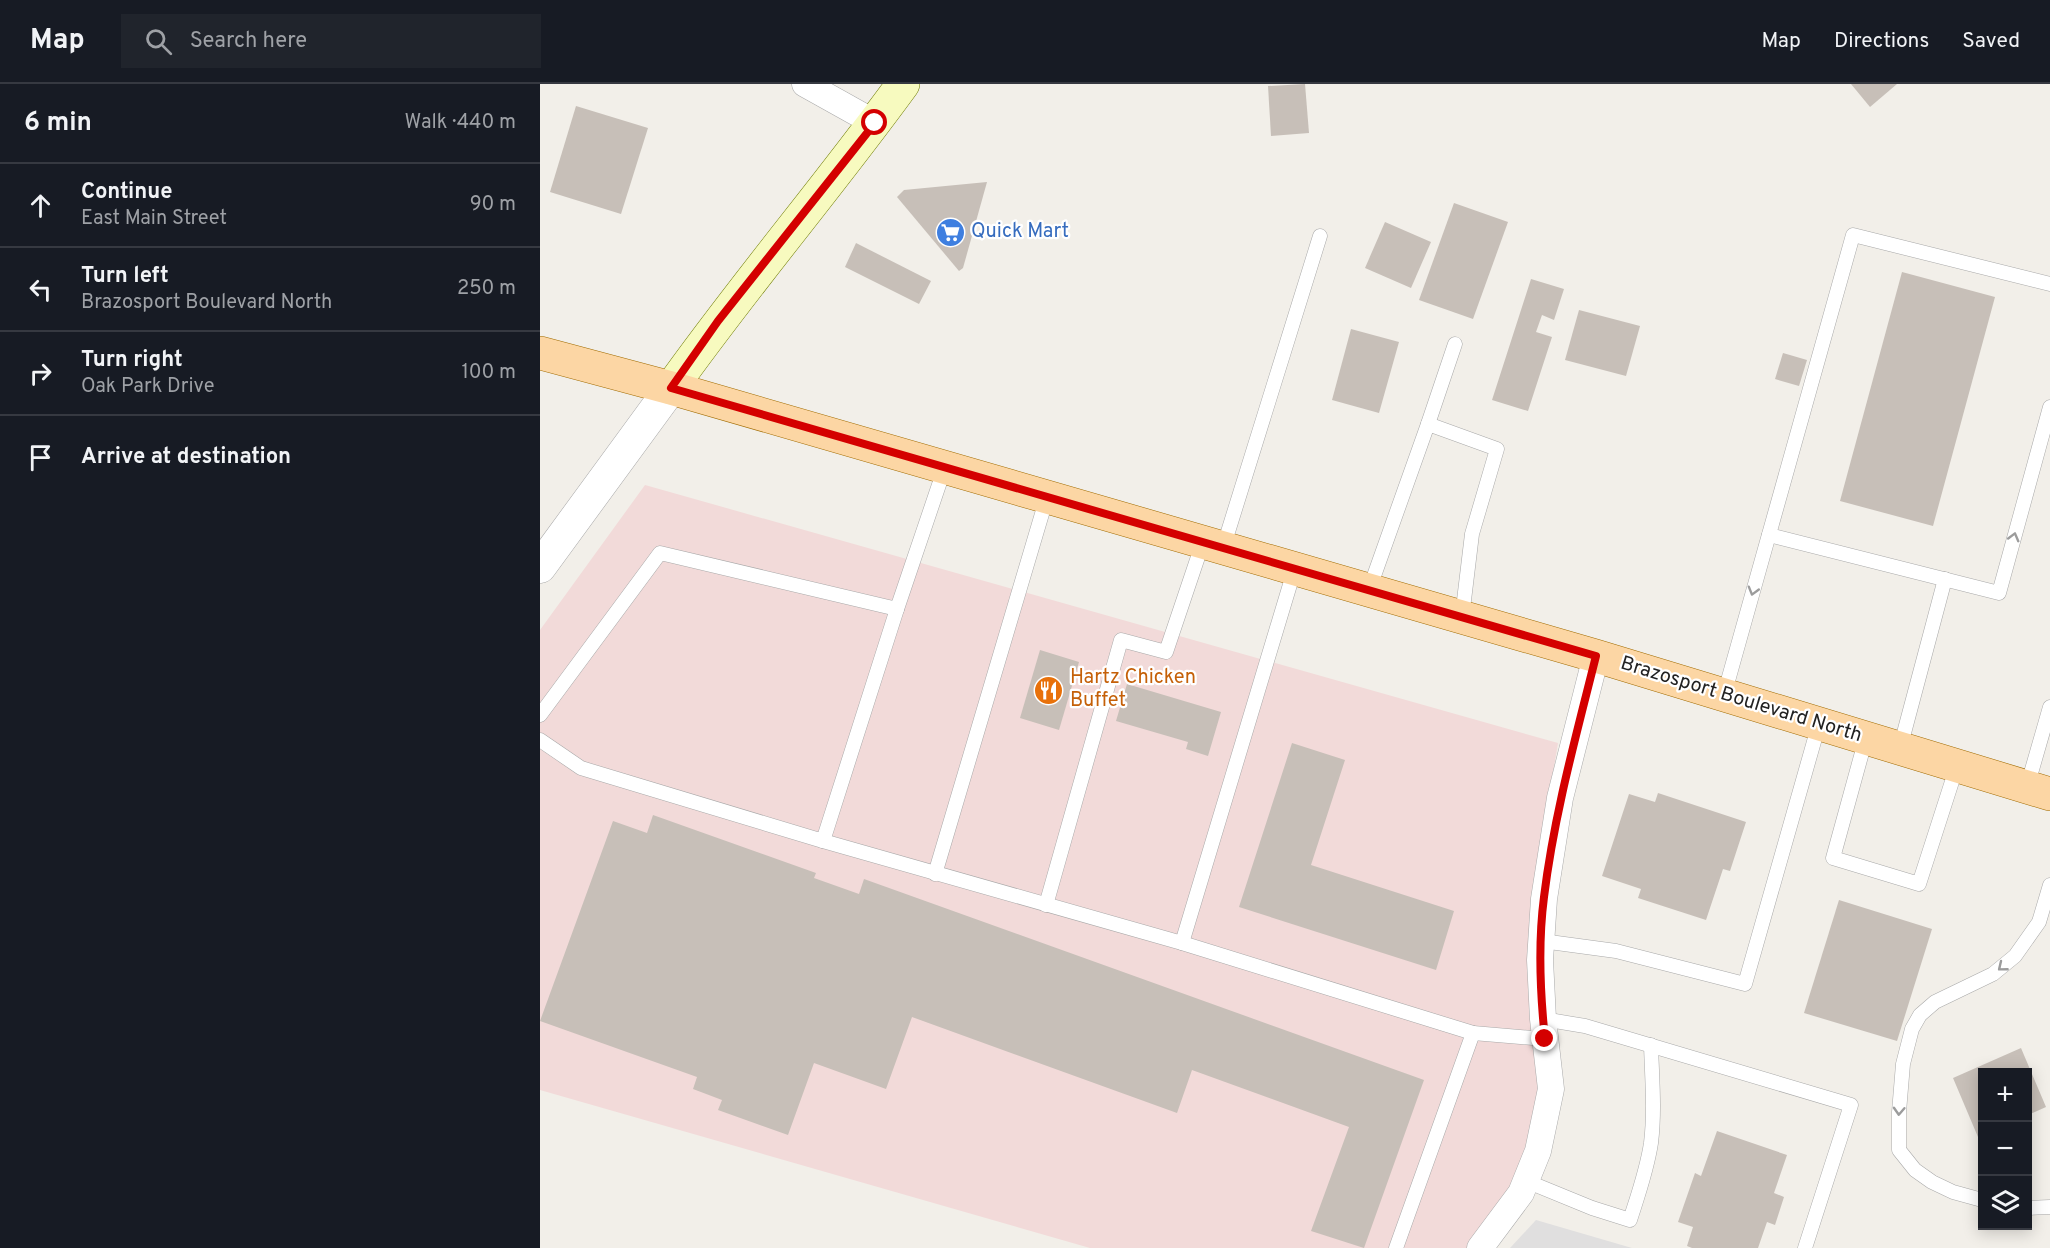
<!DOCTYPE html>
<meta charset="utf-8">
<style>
body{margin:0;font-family:Overpass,sans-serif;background:#20242c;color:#f1f3f6}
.controls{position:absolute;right:18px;bottom:18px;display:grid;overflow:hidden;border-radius:0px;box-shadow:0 3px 15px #0003}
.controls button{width:54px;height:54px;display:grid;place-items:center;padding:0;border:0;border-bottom:2px solid #363941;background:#171b24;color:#f1f3f6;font:30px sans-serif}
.stop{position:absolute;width:18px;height:18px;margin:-14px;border:4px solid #d40000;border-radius:50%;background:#fff}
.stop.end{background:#d40000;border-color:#fff;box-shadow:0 2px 6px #0008}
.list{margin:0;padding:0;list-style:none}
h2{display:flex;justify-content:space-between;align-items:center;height:78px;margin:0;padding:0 24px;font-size:26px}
h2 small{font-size:20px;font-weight:400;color:#9ea1a6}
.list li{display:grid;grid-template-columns:39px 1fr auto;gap:18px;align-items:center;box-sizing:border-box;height:84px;padding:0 24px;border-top:2px solid #363941}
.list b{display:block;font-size:22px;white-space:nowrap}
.list p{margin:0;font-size:20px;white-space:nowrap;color:#9ea1a6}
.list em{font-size:20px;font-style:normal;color:#9ea1a6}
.icon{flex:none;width:33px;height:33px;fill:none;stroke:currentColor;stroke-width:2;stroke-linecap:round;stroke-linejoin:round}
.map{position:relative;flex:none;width:1510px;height:1164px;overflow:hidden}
header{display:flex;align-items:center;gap:36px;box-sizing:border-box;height:84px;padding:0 30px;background:#171b24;border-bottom:2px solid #363941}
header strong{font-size:28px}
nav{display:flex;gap:33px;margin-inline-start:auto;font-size:21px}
.search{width:420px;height:54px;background:#20242c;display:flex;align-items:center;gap:15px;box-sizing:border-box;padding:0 21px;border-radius:0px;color:#9ea1a6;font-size:22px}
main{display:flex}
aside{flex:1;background:#171b24}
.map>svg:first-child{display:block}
.residential{fill:#e0dfdf}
.commercial{fill:#f2dad9}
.building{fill:#c7bfb8}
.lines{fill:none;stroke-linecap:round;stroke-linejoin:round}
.service-casing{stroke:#a9a9a9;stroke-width:15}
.minor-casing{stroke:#a9a9a9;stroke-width:27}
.tertiary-casing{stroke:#a9a9a9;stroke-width:33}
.secondary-casing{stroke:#707d05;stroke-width:34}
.primary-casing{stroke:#a06b00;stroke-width:34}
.service{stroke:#fff;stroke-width:14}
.minor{stroke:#fff;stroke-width:26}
.tertiary{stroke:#fff;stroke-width:32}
.secondary{stroke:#f7fabf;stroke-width:33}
.primary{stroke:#fcd6a4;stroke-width:33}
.oneway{stroke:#9c9c9c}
.route{stroke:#d40000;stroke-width:8}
.labels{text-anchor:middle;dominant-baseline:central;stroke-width:4.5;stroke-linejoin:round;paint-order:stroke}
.shop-label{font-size:20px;fill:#366cbe;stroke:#fff;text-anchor:start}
.food-label{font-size:20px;fill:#c56008;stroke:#fff;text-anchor:start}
.street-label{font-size:20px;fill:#222;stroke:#fff}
</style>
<header>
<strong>Map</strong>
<div class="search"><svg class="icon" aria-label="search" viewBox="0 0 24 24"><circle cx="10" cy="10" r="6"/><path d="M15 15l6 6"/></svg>Search here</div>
<nav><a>Map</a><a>Directions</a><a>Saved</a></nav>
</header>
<main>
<aside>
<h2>6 min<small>Walk · 440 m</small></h2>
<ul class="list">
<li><svg class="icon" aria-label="ahead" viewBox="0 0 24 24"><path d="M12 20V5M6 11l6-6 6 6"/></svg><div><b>Continue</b><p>East Main Street</p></div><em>90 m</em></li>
<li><svg class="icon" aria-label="left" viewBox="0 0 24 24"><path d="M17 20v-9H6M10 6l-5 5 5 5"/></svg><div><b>Turn left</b><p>Brazosport Boulevard North</p></div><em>250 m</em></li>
<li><svg class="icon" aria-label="right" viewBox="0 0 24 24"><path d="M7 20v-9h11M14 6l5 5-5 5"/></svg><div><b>Turn right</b><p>Oak Park Drive</p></div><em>100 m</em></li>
<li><svg class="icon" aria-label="arrive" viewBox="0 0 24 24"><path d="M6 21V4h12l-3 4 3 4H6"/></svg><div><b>Arrive at destination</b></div></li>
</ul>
</aside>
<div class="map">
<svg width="1510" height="1164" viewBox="0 0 1510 1164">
<rect width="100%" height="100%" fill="#f2efe9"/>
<path class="residential" d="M996 1136 1092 1164H970Z"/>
<path class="commercial" d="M105 401 1018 659 1008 719 1003 1009 982 1090 951 1138 927 1164H550L0 1006V546Z"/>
<g class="building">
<path d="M765 0 769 49 731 52 728 2Z"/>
<path d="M1311 0H1357L1330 23Z"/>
<path d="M36 22 108 44 81 130 10 108Z"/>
<path d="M447 98 423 184 419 187 357 113 364 106Z"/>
<path d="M914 119 968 138 933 235 879 216Z"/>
<path d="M845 138 891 158 871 204 825 184Z"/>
<path d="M316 159 391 197 379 220 305 183Z"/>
<path d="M1362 188 1455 213 1393 442 1300 417Z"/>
<path d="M991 195 1024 205 1014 236 1002 231 996 248 1012 253 988 327 952 316Z"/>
<path d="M1039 226 1100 242 1086 292 1025 276Z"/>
<path d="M811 245 859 258 839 329 792 316Z"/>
<path d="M1243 269 1267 276 1259 302 1235 295Z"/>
<path d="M500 566 539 578 519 646 480 634Z"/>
<path d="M587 600 681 628 668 672 646 665 648 658 576 637Z"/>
<path d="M752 659 805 676 771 781 914 827 896 886 699 823Z"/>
<path d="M1118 709 1206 738 1190 787 1183 785 1166 836 1098 814 1101 805 1062 792 1089 710 1115 718Z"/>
<path d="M113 731 276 789 274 794 319 810 324 795 884 996 824 1164 771 1147 809 1043 652 986 637 1029 372 933 346 1005 274 979 248 1051 178 1026 182 1016 153 1005 157 993 0 937 73 737 107 749Z"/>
<path d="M1299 816 1392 845 1357 957 1264 929Z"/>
<path d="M1481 964 1506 1023 1488 1031V988H1442V1051L1438 1053 1413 994Z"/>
<path d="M1177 1047 1247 1071 1234 1109 1244 1113 1235 1141 1227 1138 1218 1164H1152L1147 1162 1153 1143 1138 1138 1155 1089 1161 1092Z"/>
</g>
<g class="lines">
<defs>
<g id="service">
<path d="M888 340 915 260"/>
<path d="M1229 451 1459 509 1510 323"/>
<path d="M683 464 780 152"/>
<path d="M829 506 888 340 957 365 932 450 922 533"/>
<path d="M1184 611 1313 151 1510 200"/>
<path d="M0 631 120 469 357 525 405 383"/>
<path d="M1326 654 1293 774 1379 800 1417 682"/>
<path d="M0 656 41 684 283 757 357 525"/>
<path d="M1360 664 1405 495"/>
<path d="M1487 703 1510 623"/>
<path d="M283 757 642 859 755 484"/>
<path d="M395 790 507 413"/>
<path d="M506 821 581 556 626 568 663 458"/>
<path d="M1002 857 1076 867 1205 900 1279 640"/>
<path d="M642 859 933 949 856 1164"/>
<path d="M1003 935 1045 942 1311 1021 1265 1164"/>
<path d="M933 949 1005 955"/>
<path d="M986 1097 1052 1124 1090 1136C1098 1111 1107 1086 1111 1059 1115 1027 1112 994 1111 961"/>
<path d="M1442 1116 1413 1108 1392 1098 1375 1086 1359 1066V1028L1363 980 1372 945 1380 931 1395 918 1453 890 1475 872 1499 838 1510 801"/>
<path d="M1488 1124 1510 1123"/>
</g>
<g id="minor">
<path d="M265 0 335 39"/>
<path d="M940 1164 981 1109 998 1067 1011 1005 1003 935 1000 876 1004 815 1020 714 1056 572"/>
</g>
<path id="tertiary" d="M0 483 131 304"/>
<path id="secondary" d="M131 304C205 200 288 103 363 0"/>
<path id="primary" d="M0 269 131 304 1056 572 1510 710"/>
</defs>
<use href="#service" class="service-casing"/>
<use href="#minor" class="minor-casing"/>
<use href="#tertiary" class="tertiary-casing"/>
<use href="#secondary" class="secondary-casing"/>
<use href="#primary" class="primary-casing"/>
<use href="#service" class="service"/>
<use href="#minor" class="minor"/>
<use href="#tertiary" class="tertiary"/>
<use href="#secondary" class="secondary"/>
<use href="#primary" class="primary"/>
</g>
<defs><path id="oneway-chevron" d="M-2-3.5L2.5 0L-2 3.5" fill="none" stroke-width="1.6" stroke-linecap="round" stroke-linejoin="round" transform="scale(1.5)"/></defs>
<g class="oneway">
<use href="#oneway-chevron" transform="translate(1474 453) rotate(-75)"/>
<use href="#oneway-chevron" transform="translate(1213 507) rotate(106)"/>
<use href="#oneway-chevron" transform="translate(1462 883) rotate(141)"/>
<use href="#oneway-chevron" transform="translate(1359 1027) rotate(93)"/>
</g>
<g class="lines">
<path class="route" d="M335 39 178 237 131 304 1056 572C1036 652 1014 731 1004 813 998 859 1000 908 1005 955"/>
</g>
<defs>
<symbol id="supermarket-disc" viewBox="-11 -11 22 22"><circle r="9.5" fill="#3f7fe0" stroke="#fff"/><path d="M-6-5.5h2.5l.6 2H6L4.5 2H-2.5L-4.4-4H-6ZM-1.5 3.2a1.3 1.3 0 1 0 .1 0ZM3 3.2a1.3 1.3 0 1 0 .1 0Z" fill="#fff"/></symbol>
<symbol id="restaurant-disc" viewBox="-11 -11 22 22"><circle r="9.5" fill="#e8710a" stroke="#fff"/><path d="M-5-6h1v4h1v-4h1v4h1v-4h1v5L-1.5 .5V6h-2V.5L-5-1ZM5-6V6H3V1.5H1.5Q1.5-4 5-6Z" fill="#fff"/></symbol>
</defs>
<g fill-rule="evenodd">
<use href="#supermarket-disc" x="394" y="132" width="33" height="33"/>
<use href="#restaurant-disc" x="492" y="590" width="33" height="33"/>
</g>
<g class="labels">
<g class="shop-label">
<text x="431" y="148">Quick Mart</text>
</g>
<g class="food-label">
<text x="530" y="594">Hartz Chicken<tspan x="530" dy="23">Buffet</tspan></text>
</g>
<g class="street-label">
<text transform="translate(1201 616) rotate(17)">Brazosport Boulevard North</text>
</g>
</g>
</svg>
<div class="controls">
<button>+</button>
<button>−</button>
<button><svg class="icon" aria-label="layers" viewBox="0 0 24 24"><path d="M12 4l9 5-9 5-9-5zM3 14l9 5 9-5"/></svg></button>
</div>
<div class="stop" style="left:335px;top:39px"></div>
<div class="stop end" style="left:1005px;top:955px"></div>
</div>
</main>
